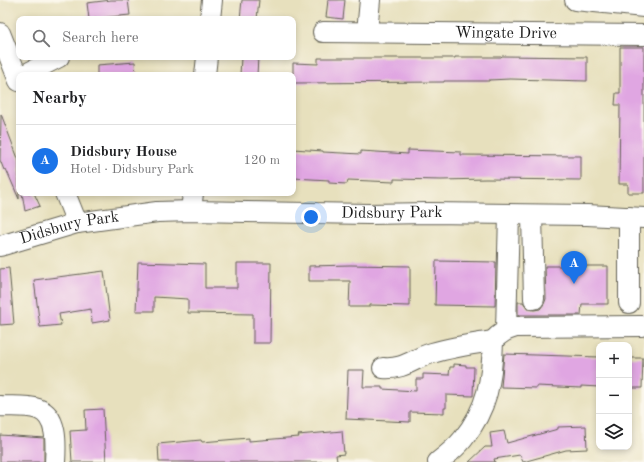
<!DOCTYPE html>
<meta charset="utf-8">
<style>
body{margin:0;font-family:"Old Standard TT",serif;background:#f6f6f6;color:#202124}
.controls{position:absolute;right:12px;bottom:12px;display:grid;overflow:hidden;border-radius:8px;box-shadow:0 2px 6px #0003}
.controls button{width:36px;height:36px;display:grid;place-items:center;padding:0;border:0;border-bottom:1px solid #e0e0e0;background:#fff;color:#202124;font:20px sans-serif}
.you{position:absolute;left:311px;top:217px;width:14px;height:14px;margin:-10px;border:3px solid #fff;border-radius:50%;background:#1a73e8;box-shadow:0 0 0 6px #1a73e833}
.badge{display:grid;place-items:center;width:26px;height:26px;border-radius:50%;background:#1a73e8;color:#fff;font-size:13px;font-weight:700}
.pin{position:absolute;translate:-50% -33px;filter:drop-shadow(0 1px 2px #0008)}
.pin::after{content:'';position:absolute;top:21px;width:14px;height:12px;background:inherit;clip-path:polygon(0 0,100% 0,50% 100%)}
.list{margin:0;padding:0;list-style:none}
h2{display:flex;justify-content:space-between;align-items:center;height:52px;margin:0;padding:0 16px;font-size:17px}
h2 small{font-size:13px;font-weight:400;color:#757577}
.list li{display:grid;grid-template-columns:26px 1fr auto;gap:12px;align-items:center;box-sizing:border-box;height:72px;padding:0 16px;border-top:1px solid #e0e0e0}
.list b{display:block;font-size:15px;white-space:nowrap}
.list p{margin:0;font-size:13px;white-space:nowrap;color:#757577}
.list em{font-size:13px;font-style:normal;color:#757577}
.icon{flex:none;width:22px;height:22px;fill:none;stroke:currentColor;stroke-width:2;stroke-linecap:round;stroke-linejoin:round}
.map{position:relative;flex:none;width:644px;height:462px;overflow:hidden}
.search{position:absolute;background:#fff;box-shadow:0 2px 6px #0003;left:16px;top:16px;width:280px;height:44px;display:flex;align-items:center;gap:10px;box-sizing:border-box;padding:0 14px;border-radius:8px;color:#757577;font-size:15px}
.panel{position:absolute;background:#fff;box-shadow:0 2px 6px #0003;left:16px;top:72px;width:280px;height:124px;border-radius:8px}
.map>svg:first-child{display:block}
.building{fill:#e0a6e2}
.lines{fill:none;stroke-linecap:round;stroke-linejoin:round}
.minor-casing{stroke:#636154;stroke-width:22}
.minor{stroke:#fff;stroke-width:20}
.labels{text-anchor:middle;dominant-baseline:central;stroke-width:3.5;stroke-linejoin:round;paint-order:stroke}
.street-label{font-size:16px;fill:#1c1c1c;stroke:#fbf7ec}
</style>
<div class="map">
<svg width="644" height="462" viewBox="0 0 644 462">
<rect width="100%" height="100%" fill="#fbf7ec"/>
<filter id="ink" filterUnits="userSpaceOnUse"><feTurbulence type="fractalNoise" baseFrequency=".025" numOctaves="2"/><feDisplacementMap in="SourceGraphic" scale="8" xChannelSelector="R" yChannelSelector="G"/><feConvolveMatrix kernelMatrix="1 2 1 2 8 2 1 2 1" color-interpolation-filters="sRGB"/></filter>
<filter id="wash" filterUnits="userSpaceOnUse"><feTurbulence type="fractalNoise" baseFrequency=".012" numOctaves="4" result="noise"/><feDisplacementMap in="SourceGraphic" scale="16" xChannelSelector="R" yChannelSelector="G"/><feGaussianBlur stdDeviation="0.9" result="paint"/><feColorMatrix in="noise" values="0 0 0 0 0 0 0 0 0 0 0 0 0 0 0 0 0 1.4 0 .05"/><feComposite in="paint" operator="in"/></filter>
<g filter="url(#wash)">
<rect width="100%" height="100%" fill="#e7e0bd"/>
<g id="blocks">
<g class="building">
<path d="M111 0H128L130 15 89 19 87 3Z"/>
<path d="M242 0H259L257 19H240Z"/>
<path d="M328 0H345L343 19 326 17Z"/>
<path d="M620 47H644V193H628V184H619L620 105H615L616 93H620Z"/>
<path d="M502 56 587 57V81L510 79 489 80V81H444V82L293 83V63L318 64V58H455V57H501Z"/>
<path d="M241 57H258L257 75H240Z"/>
<path d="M135 62 136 75H97V65Z"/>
<path d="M1 114 19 161V199L6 169 4 170 0 160Z"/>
<path d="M293 149 323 151V152L361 154V151L408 154V150L461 152V155L581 156V180L486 179 441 180 394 179V182L348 180 347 184 329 183V180L293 178Z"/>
<path d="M22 193H34L40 206 25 211Z"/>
<path d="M436 261 496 262 495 306 435 305Z"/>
<path d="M138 262 205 264V288H237V263H271L270 343H253V314L188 313V299L154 297V311H136Z"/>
<path d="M350 265 410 266V306L369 305V307H349L350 281H309V266Z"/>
<path d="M545 266H608V304H582L581 315H518V302H523L528 309 534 310 540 309 544 304 546 299Z"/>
<path d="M9 268 14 324 0 325V269Z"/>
<path d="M104 271 110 320 92 323 91 309 59 314 61 325 40 327 34 280Z"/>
<path d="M504 354 599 357V387L581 386V388L537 386V388L501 387Z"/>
<path d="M629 358H643L642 388H629Z"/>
<path d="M454 364 466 365V367H474L473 396 446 395V408H444V413L410 412V422L346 419 348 370H364L363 387H382V389L416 391V379H423V374L449 375 450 367H454Z"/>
<path d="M103 409 106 462H72L70 431 86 430 85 410Z"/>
<path d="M586 426 587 449 566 450 523 462 520 455 494 459 495 462H469L485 447H492L490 433 504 431 507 443 558 429V427Z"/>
<path d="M342 431 344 454 336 455 337 461 319 462H159L158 444 201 440 202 442 249 438V441L299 437 298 435Z"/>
<path d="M0 435 44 438V462H0Z"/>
</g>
</g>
</g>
<g filter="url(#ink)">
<use href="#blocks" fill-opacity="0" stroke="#636154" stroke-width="1"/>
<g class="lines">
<defs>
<g id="minor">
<path d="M575 0 644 7"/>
<path d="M210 19 212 0"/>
<path id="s1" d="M323 32 644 35"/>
<path d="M367 32 370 0"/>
<path d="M0 33 19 81"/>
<path d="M24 75 59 57"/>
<path d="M205 75 207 57"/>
<path d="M65 193 77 223"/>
<path d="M191 211 193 193"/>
<path d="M532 215 534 299"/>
<path d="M629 217V303"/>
<path id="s2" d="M0 246 77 223 157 212 191 211 369 214 428 213 587 215 644 218"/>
<path d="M506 330 509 215"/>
<path d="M493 341C500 333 506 330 516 327L642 326"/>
<path d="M383 368C404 370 414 358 432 353 452 347 473 344 493 341"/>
<path d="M0 406C12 407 26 405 38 409 58 416 56 445 55 462"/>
<path d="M438 462C447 455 456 448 463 439 488 408 492 379 493 341"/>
</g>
</defs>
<use href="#minor" class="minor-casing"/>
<use href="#minor" class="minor"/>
</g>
</g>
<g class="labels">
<g class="street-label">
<text stroke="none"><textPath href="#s1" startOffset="183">Wingate Drive</textPath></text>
<text stroke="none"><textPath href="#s2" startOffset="396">Didsbury Park</textPath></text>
<text stroke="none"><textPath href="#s2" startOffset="72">Didsbury Park</textPath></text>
</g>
</g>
</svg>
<div class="controls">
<button>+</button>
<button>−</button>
<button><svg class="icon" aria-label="layers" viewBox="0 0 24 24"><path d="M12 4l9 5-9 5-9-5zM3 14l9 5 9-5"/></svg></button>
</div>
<div class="you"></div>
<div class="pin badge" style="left:574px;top:284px">A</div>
<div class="search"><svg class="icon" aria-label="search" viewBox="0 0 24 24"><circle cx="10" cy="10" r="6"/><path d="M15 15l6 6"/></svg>Search here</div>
<section class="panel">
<h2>Nearby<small></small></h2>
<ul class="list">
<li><span class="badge">A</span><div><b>Didsbury House</b><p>Hotel · Didsbury Park</p></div><em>120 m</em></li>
</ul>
</section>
</div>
